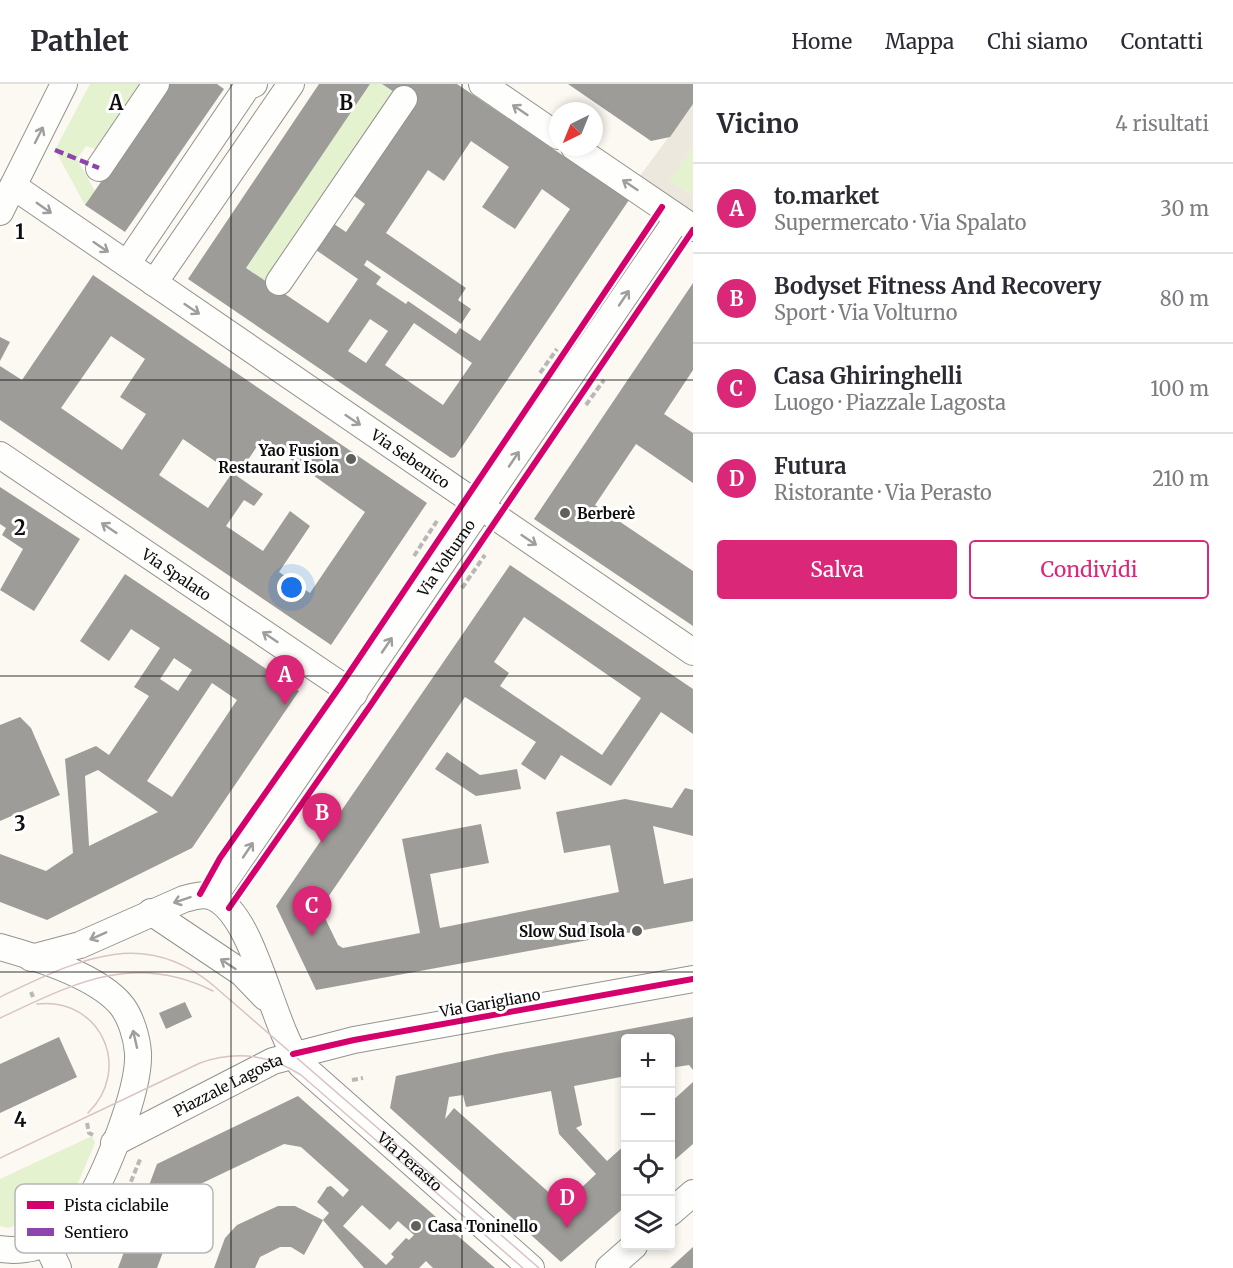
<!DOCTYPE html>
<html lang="it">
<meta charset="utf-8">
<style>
body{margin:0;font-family:Merriweather,serif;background:#f7f7f7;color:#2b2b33}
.controls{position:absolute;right:18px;bottom:18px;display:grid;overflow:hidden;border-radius:6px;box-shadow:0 3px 9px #0003}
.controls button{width:54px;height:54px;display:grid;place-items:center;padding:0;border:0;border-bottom:2px solid #e1e1e2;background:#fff;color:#2b2b33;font:30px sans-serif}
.compass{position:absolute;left:549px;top:18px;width:54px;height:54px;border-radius:50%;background:#fff;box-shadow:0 3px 9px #0003;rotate:223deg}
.you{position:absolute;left:292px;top:504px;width:21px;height:21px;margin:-15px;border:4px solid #fff;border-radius:50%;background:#1a73e8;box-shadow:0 0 0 9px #1a73e833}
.badge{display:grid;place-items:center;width:39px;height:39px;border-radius:50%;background:#db2777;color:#fff;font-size:20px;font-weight:700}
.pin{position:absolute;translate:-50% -50px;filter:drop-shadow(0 2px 3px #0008)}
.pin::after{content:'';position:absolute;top:32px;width:21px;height:18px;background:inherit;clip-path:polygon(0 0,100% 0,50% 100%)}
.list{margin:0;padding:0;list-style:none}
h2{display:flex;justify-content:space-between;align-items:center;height:78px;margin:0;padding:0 24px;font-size:26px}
h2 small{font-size:20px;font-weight:400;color:#7c7c81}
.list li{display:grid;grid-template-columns:39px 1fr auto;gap:18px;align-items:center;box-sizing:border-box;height:90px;padding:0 24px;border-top:2px solid #e1e1e2}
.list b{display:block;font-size:22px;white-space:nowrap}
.list p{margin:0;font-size:20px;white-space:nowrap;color:#7c7c81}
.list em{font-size:20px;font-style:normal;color:#7c7c81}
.actions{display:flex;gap:12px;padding:18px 24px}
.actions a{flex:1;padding:14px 0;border:2px solid #db2777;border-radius:6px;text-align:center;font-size:21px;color:#db2777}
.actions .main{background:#db2777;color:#fff}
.icon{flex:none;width:33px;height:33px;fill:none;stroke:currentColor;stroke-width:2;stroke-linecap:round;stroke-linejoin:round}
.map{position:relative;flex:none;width:693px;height:1184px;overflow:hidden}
header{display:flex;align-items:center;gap:36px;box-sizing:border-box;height:84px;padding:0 30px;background:#fff;border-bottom:2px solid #e1e1e2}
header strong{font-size:28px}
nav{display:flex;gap:33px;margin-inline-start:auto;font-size:21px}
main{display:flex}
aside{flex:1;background:#fff}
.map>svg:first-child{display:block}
.green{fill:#e4f2d0}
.plaza{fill:#ece8dd}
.building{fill:#9e9c98;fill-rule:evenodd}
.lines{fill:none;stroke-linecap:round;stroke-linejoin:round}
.minor-casing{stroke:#949390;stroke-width:28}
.path{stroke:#b8b8b6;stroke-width:4;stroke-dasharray:6 3;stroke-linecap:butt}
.minor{stroke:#fefefd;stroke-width:26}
.tram{stroke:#d9c3c3;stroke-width:1.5}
.quiet{stroke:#8e44ad;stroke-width:4.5;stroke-dasharray:9 4.5;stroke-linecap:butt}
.cycleway-casing{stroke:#fff;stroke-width:10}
.cycleway{stroke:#d6006c;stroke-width:6}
.oneway{stroke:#9e9e9d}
.grid{fill:none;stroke:#0d0d0d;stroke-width:1.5;stroke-opacity:0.55}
.poi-dot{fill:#60605d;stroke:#fff;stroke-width:2}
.labels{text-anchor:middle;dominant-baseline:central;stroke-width:6;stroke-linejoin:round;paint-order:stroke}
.poi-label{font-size:15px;font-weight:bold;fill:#0d0d0d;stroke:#fff;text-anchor:end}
.street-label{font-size:15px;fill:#0d0d0d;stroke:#fff}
.key{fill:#fff;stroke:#b6b6b6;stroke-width:1.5}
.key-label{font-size:16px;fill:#0d0d0d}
.grid-label{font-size:20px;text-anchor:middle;font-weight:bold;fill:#0d0d0d;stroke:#fff;stroke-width:6;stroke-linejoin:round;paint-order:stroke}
</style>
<header>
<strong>Pathlet</strong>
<nav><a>Home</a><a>Mappa</a><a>Chi siamo</a><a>Contatti</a></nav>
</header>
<main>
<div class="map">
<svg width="693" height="1184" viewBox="0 0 693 1184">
<rect width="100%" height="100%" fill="#fbf9f2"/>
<g class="green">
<path d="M90 0H144L100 66 86 62 77 75 95 107 85 121 55 66Z"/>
<path d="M370 0H382L393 7 265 197 246 184Z"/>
<path d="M693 61V111L670 97Z"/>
<path d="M92 1052 95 1059 78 1099 58 1126 8 1144 0 1142V1095Z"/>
</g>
<path class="plaza" d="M693 20V61L670 97 693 111V141L634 100Z"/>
<g class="building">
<path d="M169 0H217L224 5 125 148 85 121Z"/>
<path d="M319 0H370L246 184 328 239 358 195 316 166 334 140 346 148 365 120 353 111 414 21 382 0H457L629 116 455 373 451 374 188 195ZM471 57 509 83 482 123 515 145 542 105 570 125 480 257 460 244 456 250 408 217 406 220 376 200 381 193 364 181 367 176 461 240 471 225 458 216 466 204 386 149 428 86 444 97ZM370 235 388 247 366 279 348 267ZM414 239 472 279 443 321 385 281Z"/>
<path d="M568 0H693V20L670 53 651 57Z"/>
<path d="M93 191 427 419 331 561 0 336V282L22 296ZM111 252 145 275 120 313 146 330 122 366 61 324ZM183 355 232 389 208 424 159 391ZM262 355 365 428 310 509 279 488 310 442 290 427 263 467 226 442 244 416 254 422 263 410 237 392Z"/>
<path d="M693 199V286L664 330 693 349V399L636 360 595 421 693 487V542L534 435Z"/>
<path d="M0 253 10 258 0 277Z"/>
<path d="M0 403 80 455 34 527 0 506 23 465 2 451 6 444 0 440Z"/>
<path d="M510 481 693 605V650L661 628 611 702 561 671 545 696 521 680 536 658 465 613 324 819 321 826 338 861 343 864 420 849 402 755 481 740 489 779 430 790 440 844 619 808 610 761 564 769 556 728 625 715 672 724 685 704 693 706V752L653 742 664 800 693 794V837L316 906 276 822ZM524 533 641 614 602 671 500 602 509 589 494 578Z"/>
<path d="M125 490 299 607 192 764 47 836 0 818V770L46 787 73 769 65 675 96 662 109 671 149 612 134 603 160 564 131 545 109 577 80 557ZM174 574 192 586 178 607 160 595ZM212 599 237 616 172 713 147 697ZM98 686 158 728 89 762 85 692Z"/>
<path d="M20 633 31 644 60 711 0 737V641Z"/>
<path d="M447 668 480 691 517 685 521 705 476 712 435 685Z"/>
<path d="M185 918 192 933 166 945 159 929Z"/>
<path d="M693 933V986L689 981 670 984V954H626V992L574 1002 582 1041 576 1044 607 1077 626 1060V1122L561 1178 390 1024 396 992 496 970ZM551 1007 559 1050 596 1090 563 1121 454 1024 445 1035 449 1013 463 1011 466 1023Z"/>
<path d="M59 953 77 993 0 1029V980Z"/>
<path d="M693 998V1060L670 1080V1019Z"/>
<path d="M298 1012 436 1133 495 1184H433L426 1177 419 1184H364L323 1136 329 1129 317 1118 327 1103 331 1102 343 1113 349 1106 301 1063 284 1060 194 1103 183 1115 157 1184H118L157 1080ZM362 1121 390 1146 398 1137 414 1151 409 1156 406 1154 391 1170 394 1173 386 1181 343 1142Z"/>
<path d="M278 1122H295L323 1136 304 1171 291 1163H280L260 1173 255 1184H214L225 1154 237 1141Z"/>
<path d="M693 1163V1184H670Z"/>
</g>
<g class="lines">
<defs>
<g id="minor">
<path d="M482 0 558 52"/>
<path d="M574 63 693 144"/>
<path d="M99 84 156 0"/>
<path id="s1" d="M13 102 693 568"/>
<path d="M0 128 64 0"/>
<path d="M127 180 247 3 254 0"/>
<path d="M279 198 404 15"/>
<path d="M154 199 291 0"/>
<path id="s2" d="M0 371 354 610"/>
<path id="s3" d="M214 813 678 134"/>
<path d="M151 828 242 889 265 913"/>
<path d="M0 863C36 873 98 892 122 922 131 934 137 954 138 969 140 1006 105 1092 85 1123 76 1135 61 1148 48 1157 36 1166 14 1167 0 1165"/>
<path id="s4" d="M31 874 80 861 184 815C195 812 205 809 215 814 256 835 271 941 301 981L531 1184"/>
<path id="s5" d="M114 1059 273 977 354 956 693 895"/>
<path d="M670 1129 693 1109"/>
<path d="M46 1159 58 1184"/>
<path d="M609 1184 634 1162"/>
</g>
</defs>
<use href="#minor" class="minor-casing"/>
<g class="path">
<path d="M540 289 557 265"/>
<path d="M586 321 604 296"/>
<path d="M414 472 437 437"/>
<path d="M462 504 485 471"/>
<path d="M31 908 33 913"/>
<path d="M352 996 363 994"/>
<path d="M87 1039 89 1049 93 1051"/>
<path d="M107 1156 141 1073"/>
</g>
<use href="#minor" class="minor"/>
<g class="tram">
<path d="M0 913C73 879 141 840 214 902L539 1184"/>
<path d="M37 920C101 913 133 985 88 1029"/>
<path d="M0 934C73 900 133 867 213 907"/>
<path d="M0 1074 200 979C236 966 270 971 301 991L523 1184"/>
</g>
<path class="quiet" d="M55 66 99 84"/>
<defs>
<g id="cycleway">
<path d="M200 810 220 774 341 601 662 123"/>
<path d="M229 824 370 622 693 146"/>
<path d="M293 970 354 956 693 895"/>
</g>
</defs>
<use href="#cycleway" class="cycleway-casing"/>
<use href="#cycleway" class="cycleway"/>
</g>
<defs><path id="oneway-shaft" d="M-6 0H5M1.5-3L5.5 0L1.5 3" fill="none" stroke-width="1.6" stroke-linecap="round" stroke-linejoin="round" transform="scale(1.5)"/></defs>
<g class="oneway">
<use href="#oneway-shaft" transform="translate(520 26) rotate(-146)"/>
<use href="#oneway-shaft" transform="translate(39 51) rotate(-63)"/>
<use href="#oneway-shaft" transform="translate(630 101) rotate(-146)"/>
<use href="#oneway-shaft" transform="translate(44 124) rotate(35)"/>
<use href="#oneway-shaft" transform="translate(101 163) rotate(34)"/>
<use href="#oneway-shaft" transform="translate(624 214) rotate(-56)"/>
<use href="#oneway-shaft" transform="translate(192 225) rotate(34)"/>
<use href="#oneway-shaft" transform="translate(353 336) rotate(34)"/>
<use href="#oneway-shaft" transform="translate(514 375) rotate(-56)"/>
<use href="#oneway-shaft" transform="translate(109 444) rotate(-146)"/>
<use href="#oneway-shaft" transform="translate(529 456) rotate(34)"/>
<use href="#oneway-shaft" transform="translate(270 553) rotate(-146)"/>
<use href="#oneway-shaft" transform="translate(387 561) rotate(-56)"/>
<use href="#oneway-shaft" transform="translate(248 766) rotate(-56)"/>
<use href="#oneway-shaft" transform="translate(182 816) rotate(161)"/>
<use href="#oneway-shaft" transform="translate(98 852) rotate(156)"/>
<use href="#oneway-shaft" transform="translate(228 880) rotate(-147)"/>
<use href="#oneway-shaft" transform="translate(135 955) rotate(-103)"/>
</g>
<path class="grid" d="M231 0V1184M462 0V1184M0 296H693M0 592H693M0 888H693"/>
<g class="poi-dot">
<circle cx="351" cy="375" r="6"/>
<circle cx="565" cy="429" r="6"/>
<circle cx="637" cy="847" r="6"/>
<circle cx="416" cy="1142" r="6"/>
</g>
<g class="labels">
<g class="poi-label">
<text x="339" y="366">Yao Fusion<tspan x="339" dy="17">Restaurant Isola</tspan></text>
<text x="577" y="429" text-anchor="start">Berberè</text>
<text x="625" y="847">Slow Sud Isola</text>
<text x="428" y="1142" text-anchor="start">Casa Toninello</text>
</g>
<g class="street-label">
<text stroke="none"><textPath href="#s1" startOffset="482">Via Sebenico</textPath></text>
<text stroke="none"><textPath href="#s3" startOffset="411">Via Volturno</textPath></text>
<text stroke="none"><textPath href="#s2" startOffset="213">Via Spalato</textPath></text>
<text transform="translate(490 919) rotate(-10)">Via Garigliano</text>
<text stroke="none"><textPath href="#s5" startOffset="128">Piazzale Lagosta</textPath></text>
<text stroke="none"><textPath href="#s4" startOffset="532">Via Perasto</textPath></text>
</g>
</g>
<rect x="15" y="1100" width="198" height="69" rx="9" class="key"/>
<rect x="27" y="1117" width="27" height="8" fill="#d6006c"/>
<rect x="27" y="1144" width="27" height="8" fill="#8e44ad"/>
<g class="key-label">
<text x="64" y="1127">Pista ciclabile</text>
<text x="64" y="1154">Sentiero</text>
</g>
<g class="grid-label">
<text x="116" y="26">A</text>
<text x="346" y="26">B</text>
<text x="20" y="155">1</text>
<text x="20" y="451">2</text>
<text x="20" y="747">3</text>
<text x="20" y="1043">4</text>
</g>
</svg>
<div class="controls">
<button>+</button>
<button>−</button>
<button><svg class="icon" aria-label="locate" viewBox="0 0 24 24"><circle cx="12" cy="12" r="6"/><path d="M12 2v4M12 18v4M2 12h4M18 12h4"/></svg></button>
<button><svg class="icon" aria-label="layers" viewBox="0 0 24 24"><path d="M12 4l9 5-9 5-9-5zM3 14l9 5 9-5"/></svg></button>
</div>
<svg class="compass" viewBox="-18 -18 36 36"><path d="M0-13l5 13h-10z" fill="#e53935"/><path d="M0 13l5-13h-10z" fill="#7c7c81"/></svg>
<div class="you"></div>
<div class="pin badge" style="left:285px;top:621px">A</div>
<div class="pin badge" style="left:322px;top:759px">B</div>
<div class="pin badge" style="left:312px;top:852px">C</div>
<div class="pin badge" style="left:567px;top:1144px">D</div>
</div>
<aside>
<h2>Vicino<small>4 risultati</small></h2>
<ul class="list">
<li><span class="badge">A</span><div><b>to.market</b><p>Supermercato · Via Spalato</p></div><em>30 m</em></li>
<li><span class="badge">B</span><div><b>Bodyset Fitness And Recovery</b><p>Sport · Via Volturno</p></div><em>80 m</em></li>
<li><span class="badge">C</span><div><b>Casa Ghiringhelli</b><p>Luogo · Piazzale Lagosta</p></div><em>100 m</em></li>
<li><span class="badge">D</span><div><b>Futura</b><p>Ristorante · Via Perasto</p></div><em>210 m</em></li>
</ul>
<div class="actions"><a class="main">Salva</a><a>Condividi</a></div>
</aside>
</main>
